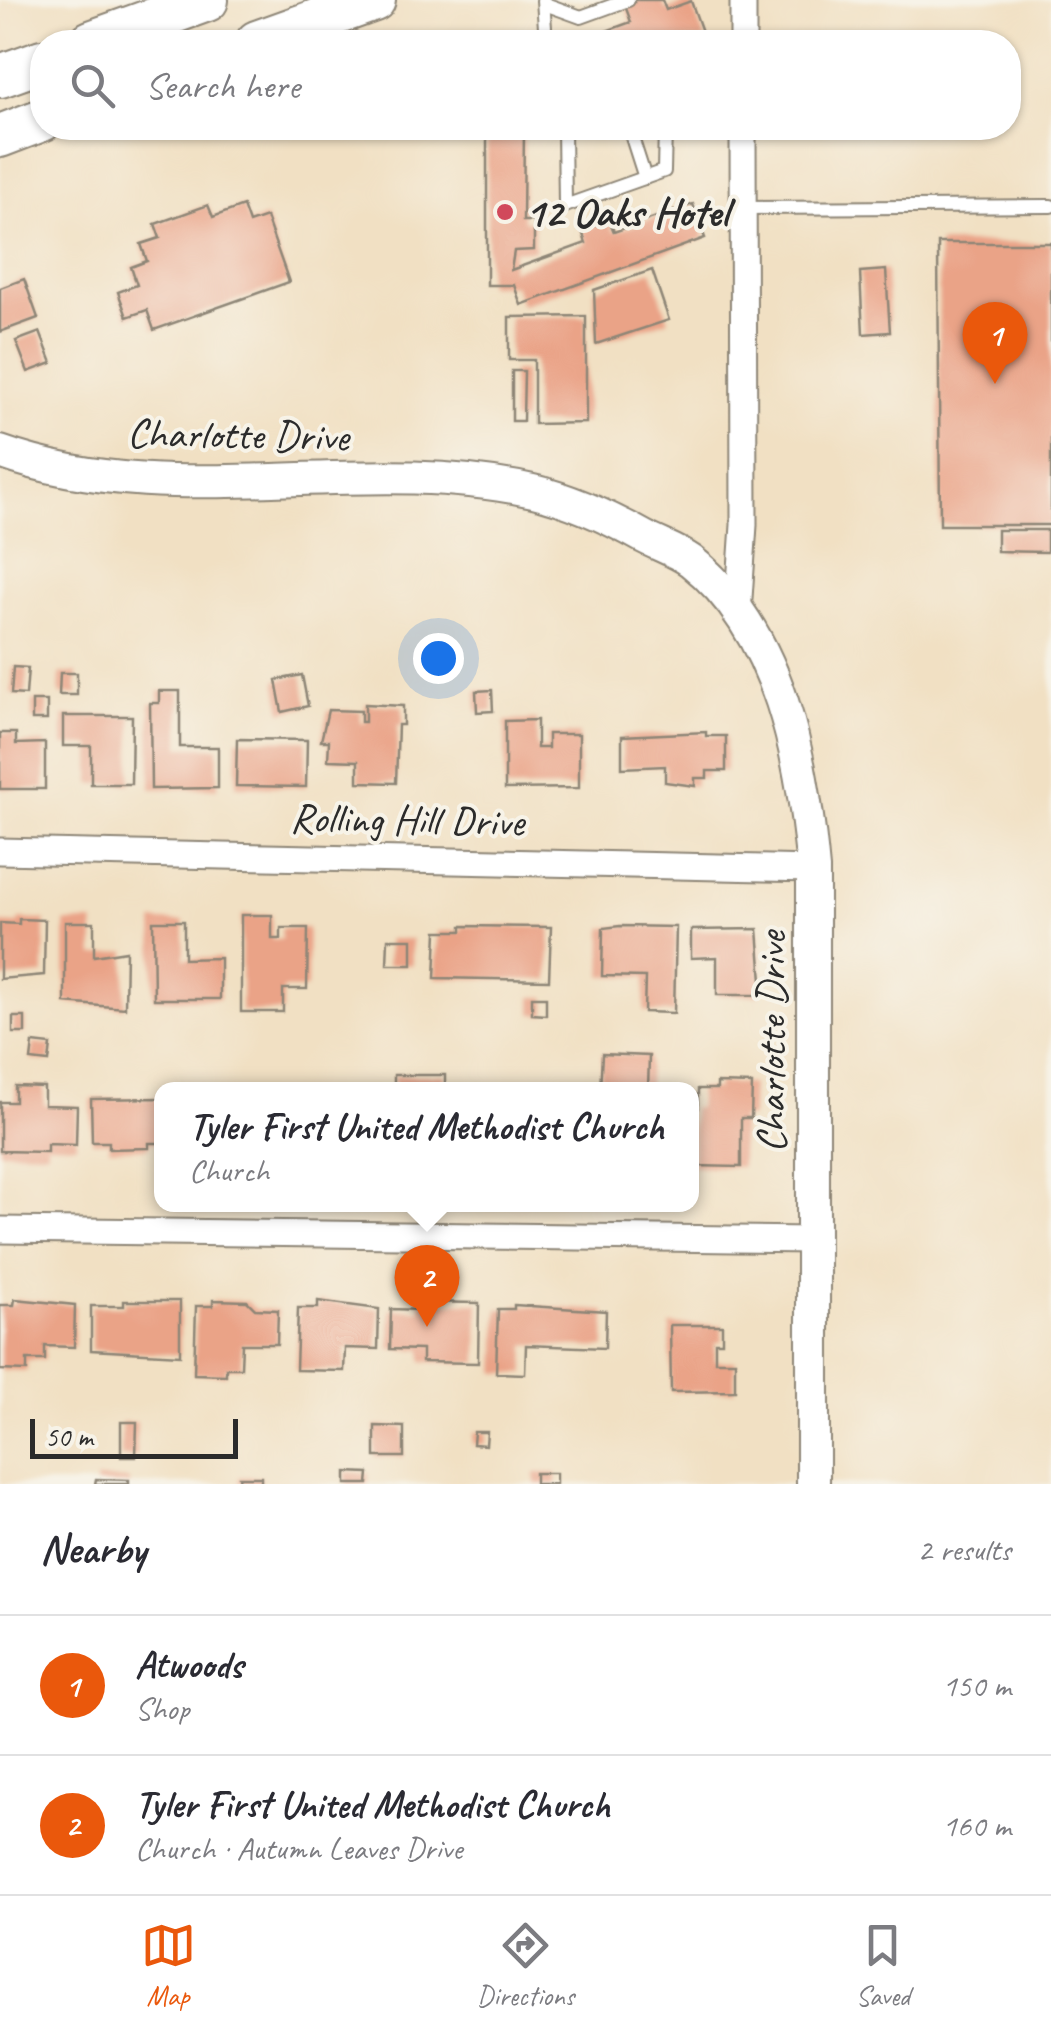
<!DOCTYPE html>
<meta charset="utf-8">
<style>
body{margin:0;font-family:Caveat,sans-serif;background:#f2f2f3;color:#2b2b33}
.scale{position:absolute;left:30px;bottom:25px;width:208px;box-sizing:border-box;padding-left:10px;border:5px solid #2b2b2b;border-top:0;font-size:28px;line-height:35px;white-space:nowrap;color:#2b2b2b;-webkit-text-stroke:8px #f7f3e8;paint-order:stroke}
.you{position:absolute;left:438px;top:658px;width:35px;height:35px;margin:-25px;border:8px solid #fff;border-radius:50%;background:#1a73e8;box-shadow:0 0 0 15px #1a73e833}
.badge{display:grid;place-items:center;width:65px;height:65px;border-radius:50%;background:#ea580c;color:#fff;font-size:32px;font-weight:700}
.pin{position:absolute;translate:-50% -82px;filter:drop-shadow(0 2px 5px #0008)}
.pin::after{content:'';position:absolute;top:52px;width:35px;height:30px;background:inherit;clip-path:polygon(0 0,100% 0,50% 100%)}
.popup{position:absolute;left:154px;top:1082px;width:545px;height:130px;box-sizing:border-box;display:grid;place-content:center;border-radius:20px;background:#fff;filter:drop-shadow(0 2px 8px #0005);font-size:32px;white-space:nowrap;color:#7c7c81}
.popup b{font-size:38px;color:#2b2b33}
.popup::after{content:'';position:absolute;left:50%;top:100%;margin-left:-20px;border:20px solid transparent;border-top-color:#fff}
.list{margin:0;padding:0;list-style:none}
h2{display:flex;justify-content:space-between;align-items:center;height:130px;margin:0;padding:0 40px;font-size:42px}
h2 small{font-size:32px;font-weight:400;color:#7c7c81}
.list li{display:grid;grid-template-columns:65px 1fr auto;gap:30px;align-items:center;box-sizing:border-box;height:140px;padding:0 40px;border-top:2px solid #e1e1e2}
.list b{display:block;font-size:38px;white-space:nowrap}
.list p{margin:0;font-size:32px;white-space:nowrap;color:#7c7c81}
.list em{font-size:32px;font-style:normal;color:#7c7c81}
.icon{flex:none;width:55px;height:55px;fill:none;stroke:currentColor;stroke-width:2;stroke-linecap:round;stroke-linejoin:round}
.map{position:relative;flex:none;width:1051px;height:1484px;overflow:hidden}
.search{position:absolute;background:#fff;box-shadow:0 2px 8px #0004;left:30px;right:30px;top:30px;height:110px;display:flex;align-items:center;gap:25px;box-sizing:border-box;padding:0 35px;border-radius:40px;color:#7c7c81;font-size:38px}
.sheet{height:410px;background:#fff}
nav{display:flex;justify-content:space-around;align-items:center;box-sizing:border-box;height:140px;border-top:2px solid #e1e1e2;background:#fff;font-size:28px;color:#7c7c81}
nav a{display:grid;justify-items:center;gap:5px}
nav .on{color:#ea580c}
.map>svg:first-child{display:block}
.building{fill:#eaa387}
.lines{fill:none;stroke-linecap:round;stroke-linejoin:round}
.service-casing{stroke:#8e8677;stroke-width:16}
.minor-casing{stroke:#8e8677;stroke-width:29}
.tertiary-casing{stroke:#8e8677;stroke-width:36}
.trunk-casing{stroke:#8e8677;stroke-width:46}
.service{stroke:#fff;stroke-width:12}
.minor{stroke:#fff;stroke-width:25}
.tertiary{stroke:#fff;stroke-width:32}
.trunk{stroke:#fff;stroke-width:42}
.poi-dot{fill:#d1495b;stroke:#f7f3e8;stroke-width:4}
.labels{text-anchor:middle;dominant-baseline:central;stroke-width:8;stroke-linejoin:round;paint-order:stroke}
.poi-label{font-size:42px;font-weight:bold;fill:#2b2b2b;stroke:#f7f3e8;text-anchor:start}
.street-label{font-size:42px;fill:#2b2b2b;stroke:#f7f3e8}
</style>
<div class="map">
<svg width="1051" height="1484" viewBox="0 0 1051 1484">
<rect width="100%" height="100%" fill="#f7f3e8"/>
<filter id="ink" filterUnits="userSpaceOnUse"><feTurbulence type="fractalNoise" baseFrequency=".01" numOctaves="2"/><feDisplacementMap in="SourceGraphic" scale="20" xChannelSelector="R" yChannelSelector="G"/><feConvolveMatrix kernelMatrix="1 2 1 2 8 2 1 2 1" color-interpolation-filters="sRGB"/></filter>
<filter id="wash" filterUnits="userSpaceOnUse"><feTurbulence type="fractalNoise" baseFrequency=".0048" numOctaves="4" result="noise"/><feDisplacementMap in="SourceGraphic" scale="40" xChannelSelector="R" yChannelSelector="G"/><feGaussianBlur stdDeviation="2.25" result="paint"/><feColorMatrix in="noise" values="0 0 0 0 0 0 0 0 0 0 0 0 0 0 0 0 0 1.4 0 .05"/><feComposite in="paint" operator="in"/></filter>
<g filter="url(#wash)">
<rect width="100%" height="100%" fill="#f1e0c3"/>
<g id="blocks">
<g class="building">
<path d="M623 0H662L666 10 691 1 705 40 576 42 631 22Z"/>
<path d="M487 128H524L523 221H534V250L514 251 511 270 586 243 582 231 609 220 614 232 693 204 705 238 521 305 514 285H487Z"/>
<path d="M208 205 213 217 243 206 249 223 266 217 289 282 154 330 147 310 127 317 118 292 137 285 131 267 147 261 141 244 160 238 155 224Z"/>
<path d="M938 243H1051V525H940Z"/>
<path d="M652 270 669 320 596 344 594 290Z"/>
<path d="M886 270 890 332 863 334 860 272Z"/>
<path d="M24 279 38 318 0 332V288Z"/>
<path d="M586 316V423L534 424V360H509V317Z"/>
<path d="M40 332 52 363 28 372 16 341Z"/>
<path d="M512 371H524L523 421H512Z"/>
<path d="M997 530H1047V552L997 551Z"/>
<path d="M13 667 28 668 26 695 11 694Z"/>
<path d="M60 673H77V695H59Z"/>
<path d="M302 675 308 706 282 712 276 680Z"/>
<path d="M492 690 493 711 477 712 476 691Z"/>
<path d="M159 691H180V747H218V788L151 789 150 703H159Z"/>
<rect x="32" y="701" width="15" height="19"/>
<path d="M365 704 403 706V725H398L396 783 358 782V761L328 760 329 741H321L328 710 361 711V722H365Z"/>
<path d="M63 716H132L131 784H91V746H63Z"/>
<path d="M537 720V748H548V734H579V788L505 789V721Z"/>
<path d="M706 732V736H726V771H707V778H695V786L665 782V766L622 768V736Z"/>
<path d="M0 733H16V744L45 743V789H0Z"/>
<path d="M237 739 307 740 306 787 236 786Z"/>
<path d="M241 915H272V939H281V928H308L307 989H283V1012H241Z"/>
<path d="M19 919 45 920 44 975 0 979V923L19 924Z"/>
<path d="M153 921H184V959L220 958V999H154Z"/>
<path d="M65 922H94V956L126 951 125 1008 65 1003Z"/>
<path d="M462 926 551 927 549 980 435 978 437 931H462Z"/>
<path d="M620 926 676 927 674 1013 644 1012 645 977 602 976 603 928Z"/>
<path d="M758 929 762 981 758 995H717V957L691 958V930Z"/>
<path d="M388 939H412V965H387Z"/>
<path d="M532 997H546V1015L532 1014Z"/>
<rect x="13" y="1017" width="12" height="16"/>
<path d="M33 1043 51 1045 49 1062 31 1060Z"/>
<path d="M602 1054 649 1056 648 1090H600Z"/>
<rect x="394" y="1075" width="51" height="15"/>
<path d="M717 1083 752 1084 751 1118H741V1167L693 1166 692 1108H698V1089H717Z"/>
<path d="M15 1086 44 1087V1105L77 1106 76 1145 47 1144V1152L0 1151V1102H15Z"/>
<path d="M162 1098V1143H149V1148L109 1149V1142H92L91 1099Z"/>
<path d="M15 1299 75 1305 74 1347 45 1346V1360H27V1371L0 1370V1305H14Z"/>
<path d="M213 1300 247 1301 255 1309 278 1310 277 1344H242L241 1368H226V1375L194 1374 196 1306H213Z"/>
<path d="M124 1301H180V1355L91 1350V1306H124Z"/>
<path d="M318 1301 379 1309 378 1349 345 1348 344 1371 296 1370 298 1308H318Z"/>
<path d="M421 1302 479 1303 478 1363 422 1362V1350L390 1349 391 1309 421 1310Z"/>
<path d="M514 1305 606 1311 605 1348 526 1345 525 1374 496 1373 498 1309H514Z"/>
<path d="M670 1325H722V1342H715V1361H735V1391L671 1392Z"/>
<path d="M121 1422H137L136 1457H121Z"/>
<path d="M375 1426 404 1427V1457H375Z"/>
<path d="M474 1432H487L486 1445 473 1444Z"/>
<path d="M346 1472 369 1473 368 1484H346Z"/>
<rect x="535" y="1473" width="21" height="11"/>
<path d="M239 1477H261V1484H240Z"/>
<path d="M96 1479 129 1480V1484H95Z"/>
</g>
</g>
</g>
<g filter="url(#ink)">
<use href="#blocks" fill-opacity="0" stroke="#8e8677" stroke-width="2.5"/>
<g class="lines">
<defs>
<g id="service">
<path d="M543 0 546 42"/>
<path d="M545 4 581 17 628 0"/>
<path d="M564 128 565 206 664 171 665 128"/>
<path d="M629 128 645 178"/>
<path d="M743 208 1051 206"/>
</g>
<g id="minor">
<path d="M743 0V42"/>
<path d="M738 613 744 525 743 128"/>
<path d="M0 851 813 869"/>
<path d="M0 1230 814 1240"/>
</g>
<path id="tertiary" d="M0 452C172 514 358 452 533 491 572 500 608 517 644 537 659 545 677 551 691 561 781 632 803 762 813 869V1484"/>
<g id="trunk">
<path d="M91 42 207 0"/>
<path d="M257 42 374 0"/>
<path d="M0 76 42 61"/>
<path d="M0 136 42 120"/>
</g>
</defs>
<use href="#service" class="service-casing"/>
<use href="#minor" class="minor-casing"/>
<use href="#tertiary" class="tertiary-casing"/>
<use href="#trunk" class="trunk-casing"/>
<use href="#service" class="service"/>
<use href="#minor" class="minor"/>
<use href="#tertiary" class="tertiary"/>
<use href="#trunk" class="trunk"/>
</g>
</g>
<circle class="poi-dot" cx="505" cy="212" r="10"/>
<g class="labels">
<g class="poi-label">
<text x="525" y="212">12 Oaks Hotel</text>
</g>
<g class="street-label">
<text transform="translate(238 435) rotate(1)">Charlotte Drive</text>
<text transform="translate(407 820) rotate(1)">Rolling Hill Drive</text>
<text transform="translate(771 1042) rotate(-90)">Charlotte Drive</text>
</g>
</g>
</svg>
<div class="scale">50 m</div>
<div class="you"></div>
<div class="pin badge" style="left:995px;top:384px">1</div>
<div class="pin badge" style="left:427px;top:1327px">2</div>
<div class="popup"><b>Tyler First United Methodist Church</b>Church</div>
<div class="search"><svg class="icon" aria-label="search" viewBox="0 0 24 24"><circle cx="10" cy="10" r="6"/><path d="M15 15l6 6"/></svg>Search here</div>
</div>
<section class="sheet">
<h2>Nearby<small>2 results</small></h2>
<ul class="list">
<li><span class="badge">1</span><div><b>Atwoods</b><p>Shop</p></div><em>150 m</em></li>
<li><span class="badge">2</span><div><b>Tyler First United Methodist Church</b><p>Church · Autumn Leaves Drive</p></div><em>160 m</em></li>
</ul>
</section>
<nav>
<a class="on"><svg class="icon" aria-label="map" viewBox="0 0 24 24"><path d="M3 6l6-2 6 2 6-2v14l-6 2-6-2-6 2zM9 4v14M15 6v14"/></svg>Map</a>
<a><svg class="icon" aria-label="directions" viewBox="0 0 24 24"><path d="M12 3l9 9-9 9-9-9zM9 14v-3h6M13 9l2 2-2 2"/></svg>Directions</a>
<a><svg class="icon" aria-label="saved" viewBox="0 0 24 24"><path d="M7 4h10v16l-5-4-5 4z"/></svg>Saved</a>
</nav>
